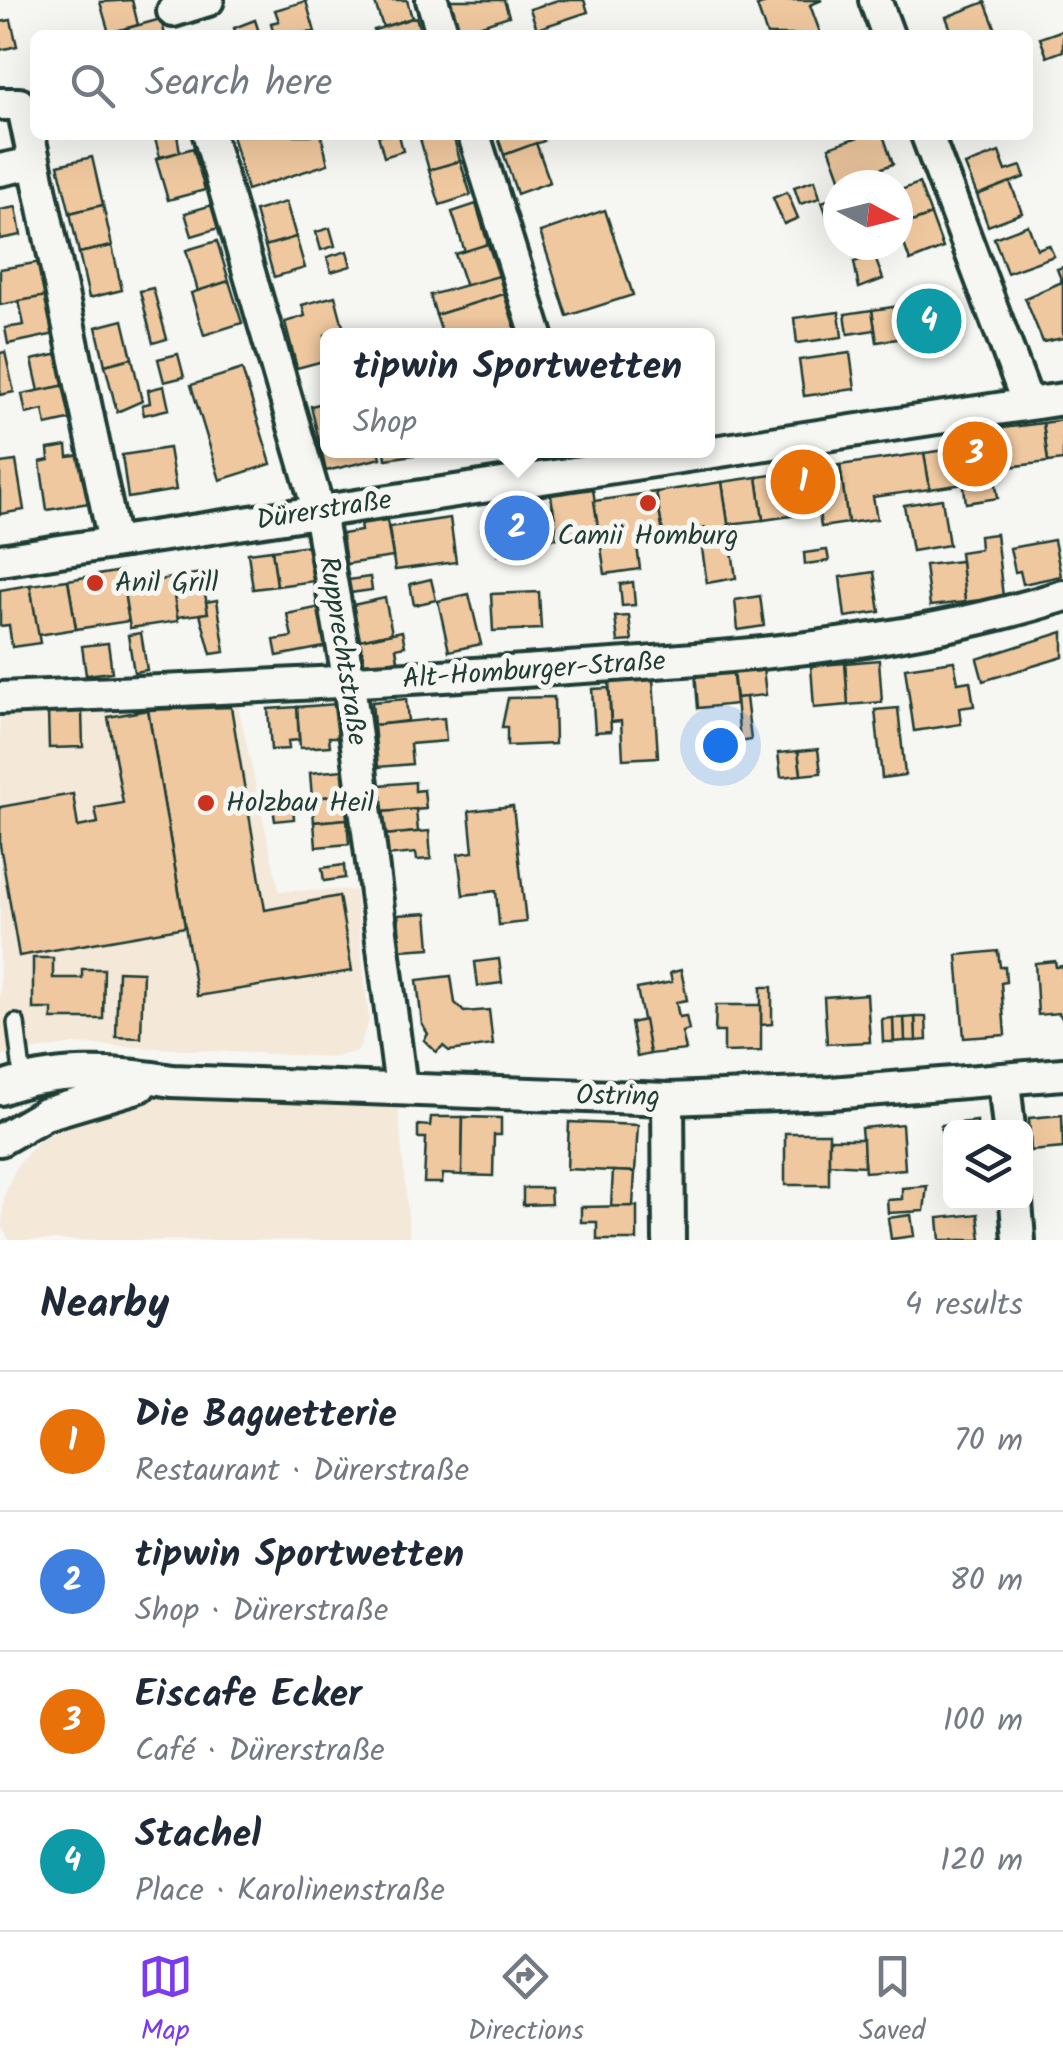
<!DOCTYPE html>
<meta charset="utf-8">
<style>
body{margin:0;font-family:Kalam,sans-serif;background:#f6f6f7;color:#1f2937}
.controls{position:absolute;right:30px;bottom:30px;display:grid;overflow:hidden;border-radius:15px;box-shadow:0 10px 40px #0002}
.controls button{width:90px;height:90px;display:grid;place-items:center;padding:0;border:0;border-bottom:2px solid #e0e1e3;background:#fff;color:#1f2937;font:50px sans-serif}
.compass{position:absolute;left:823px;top:170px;width:90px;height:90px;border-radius:50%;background:#fff;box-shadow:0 10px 40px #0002;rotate:97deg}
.you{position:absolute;left:720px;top:745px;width:35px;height:35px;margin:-25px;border:8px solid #fff;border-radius:50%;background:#1a73e8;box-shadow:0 0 0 15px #1a73e833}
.badge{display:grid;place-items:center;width:65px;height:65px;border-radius:50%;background:#7c3aed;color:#fff;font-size:32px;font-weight:700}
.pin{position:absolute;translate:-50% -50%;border:5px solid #fff;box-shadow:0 2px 10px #0006}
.popup{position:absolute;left:320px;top:328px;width:395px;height:130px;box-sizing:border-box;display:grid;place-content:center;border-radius:15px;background:#fff;filter:drop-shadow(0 2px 8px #0005);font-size:32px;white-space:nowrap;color:#747a83}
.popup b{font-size:38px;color:#1f2937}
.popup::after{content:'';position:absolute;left:50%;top:100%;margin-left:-20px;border:20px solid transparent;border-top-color:#fff}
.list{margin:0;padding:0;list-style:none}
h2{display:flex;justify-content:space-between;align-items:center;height:130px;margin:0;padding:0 40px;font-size:42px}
h2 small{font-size:32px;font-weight:400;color:#747a83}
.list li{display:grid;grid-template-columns:65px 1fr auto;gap:30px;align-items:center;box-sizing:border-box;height:140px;padding:0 40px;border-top:2px solid #e0e1e3}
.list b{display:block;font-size:38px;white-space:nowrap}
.list p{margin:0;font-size:32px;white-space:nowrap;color:#747a83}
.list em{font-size:32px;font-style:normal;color:#747a83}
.icon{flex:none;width:55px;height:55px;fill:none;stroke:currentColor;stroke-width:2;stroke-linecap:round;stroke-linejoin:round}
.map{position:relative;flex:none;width:1063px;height:1240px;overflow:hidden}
.search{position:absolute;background:#fff;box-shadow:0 10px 40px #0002;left:30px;right:30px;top:30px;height:110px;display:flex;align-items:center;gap:25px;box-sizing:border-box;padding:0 35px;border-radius:15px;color:#747a83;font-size:38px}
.sheet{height:690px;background:#fff}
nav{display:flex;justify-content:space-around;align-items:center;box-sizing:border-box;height:140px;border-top:2px solid #e0e1e3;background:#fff;font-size:28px;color:#747a83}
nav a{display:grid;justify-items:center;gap:5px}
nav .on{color:#7c3aed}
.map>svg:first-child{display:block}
.built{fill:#f4e8d9}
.building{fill:#efc89f;stroke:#1f3d34;stroke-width:2.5}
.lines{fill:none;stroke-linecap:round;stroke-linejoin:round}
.lane-casing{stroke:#1f3d34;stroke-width:22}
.street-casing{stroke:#1f3d34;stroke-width:38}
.lane{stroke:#f6f6f2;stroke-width:15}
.street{stroke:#f6f6f2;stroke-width:30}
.poi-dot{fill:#c8321e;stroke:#f6f6f2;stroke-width:4}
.labels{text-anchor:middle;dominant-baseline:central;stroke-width:10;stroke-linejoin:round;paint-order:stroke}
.street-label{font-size:28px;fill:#1f3d34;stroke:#f6f6f2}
.poi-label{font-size:28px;fill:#1f3d34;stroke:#f6f6f2;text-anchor:start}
</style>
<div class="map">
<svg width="1063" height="1240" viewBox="0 0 1063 1240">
<rect width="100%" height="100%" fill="#f6f6f2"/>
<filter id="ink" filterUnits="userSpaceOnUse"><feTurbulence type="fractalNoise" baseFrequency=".01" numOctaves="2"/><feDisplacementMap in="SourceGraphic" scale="20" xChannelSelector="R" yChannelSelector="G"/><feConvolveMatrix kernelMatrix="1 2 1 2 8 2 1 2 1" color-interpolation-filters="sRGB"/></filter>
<g filter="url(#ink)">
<g class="built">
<path d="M237 701 279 891 355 890 369 1020 358 1051 334 1057 73 1044 0 1056V715Z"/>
<path d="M206 1095 398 1107 410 1240H9L2 1226 4 1196 18 1164 42 1138 91 1112 142 1099Z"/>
</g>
<g class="building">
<path d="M132 0 138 25 109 33 100 2Z"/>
<path d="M374 0H407L412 18 383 27Z"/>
<path d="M450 0H504L509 16 460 32Z"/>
<path d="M558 0H584L588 12 537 29 530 9Z"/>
<path d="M775 0H822L810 5 821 35H767L757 6Z"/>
<path d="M306 1 315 32 274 35 271 23 279 21 275 10Z"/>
<path d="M985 2 998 35H953L946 17Z"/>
<path d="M416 17 422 35H376L374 30Z"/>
<path d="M161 19 165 35H118L117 31Z"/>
<path d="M11 20 17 46 0 50V22Z"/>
<path d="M255 20 260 35H236L234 28Z"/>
<path d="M1063 30V51L1047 57 1040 38Z"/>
<path d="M154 135H177L180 152 160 157Z"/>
<path d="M232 135H321L328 164 247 190Z"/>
<path d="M378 135H399L403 151 384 157Z"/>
<path d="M419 135H453L460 161 429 170Z"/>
<path d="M497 135H542L544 141 504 155Z"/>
<path d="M864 135H883L893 164 842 183 829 147Z"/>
<path d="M536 143 550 182 517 194 504 155Z"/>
<path d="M193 148 205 190 168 200 156 159Z"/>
<path d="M999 152 1006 171 1021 166 1025 177 977 195 965 165Z"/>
<path d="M92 157 103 205 70 213 58 165Z"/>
<path d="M460 161 471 195 440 205 429 170Z"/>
<path d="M815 180 820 198 800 204 794 187Z"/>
<path d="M1010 182 1022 213 988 226 977 195Z"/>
<path d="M919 183 931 215 898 227V191Z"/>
<path d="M787 192 798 218 784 224 773 198Z"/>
<path d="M838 196V221L830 224 822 202Z"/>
<path d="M286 202 296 237 265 246 255 211Z"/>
<path d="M476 204 488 244 465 252 452 212Z"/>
<path d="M103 205 112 246 79 253 70 213Z"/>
<path d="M212 205 219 228 192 236 185 213Z"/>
<path d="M16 207 21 235 0 239V210Z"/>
<path d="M605 210 633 295 567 316 540 232Z"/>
<path d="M931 215 943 248 910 261 898 227Z"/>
<path d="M1028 225 1037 249 1049 245 1054 256 1007 273 994 238Z"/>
<path d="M330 228 335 246 321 250 316 232Z"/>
<path d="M296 237 305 268 274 277 265 246Z"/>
<path d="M217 241 229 281 198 291 186 250Z"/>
<path d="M488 244 499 276 466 287 455 254Z"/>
<path d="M112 246 122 290 89 298 79 253Z"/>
<path d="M347 251 351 266 331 272 327 257Z"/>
<path d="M874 255 883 279 859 288 854 262Z"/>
<path d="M41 262 47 296 0 305V269Z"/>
<path d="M1063 267V338L1043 342 1025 298 1062 282 1057 269Z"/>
<path d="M499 276 504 294 436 315 430 295Z"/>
<path d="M229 281 242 323 204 335 191 293Z"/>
<path d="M153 288 167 339 153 343 140 291Z"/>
<path d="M504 294 517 334 443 336 436 315Z"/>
<path d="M47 296 55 334 8 344 5 328 24 325 19 301Z"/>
<path d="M335 296 344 330 325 335 327 360 297 368 285 322 305 316 302 305Z"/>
<path d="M907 305 911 337 877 342 872 310Z"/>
<path d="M947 305 951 331 911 337 907 311Z"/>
<path d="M872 310 875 330 848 334 845 314Z"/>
<path d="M839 312 842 337 797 343 794 318Z"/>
<path d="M123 320 132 358 105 365 96 327Z"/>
<path d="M5 352 14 392 0 395V353Z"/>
<path d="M850 353 855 389 804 396 799 360Z"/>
<path d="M59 354 66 385 39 391 32 360Z"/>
<path d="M178 354 184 377 164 382 158 359Z"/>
<path d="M132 358 142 401 117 412 105 365Z"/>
<path d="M242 369 271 464 220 480 191 385Z"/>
<path d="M66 385 73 419 46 425 43 410 26 414 22 394Z"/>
<path d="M164 386 169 409 144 415 142 405 150 403 148 390Z"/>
<path d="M327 402V450H379L381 458 326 471 311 406Z"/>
<path d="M1063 420V460L1048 462 1043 423Z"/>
<path d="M1043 423 1048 462 1008 467 1002 428Z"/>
<path d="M990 443 998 498 966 503 959 448Z"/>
<path d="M67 446 68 457 82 455 89 503 47 510 40 462 49 460 48 449Z"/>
<path d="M169 448 176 490 128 498 122 455Z"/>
<path d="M959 448 964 484 930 489 924 453Z"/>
<path d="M385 450H442V451L386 459Z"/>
<path d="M924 453 930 489 873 497 877 519 848 523 840 465Z"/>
<path d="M16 461 24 510 0 514V463Z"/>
<path d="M840 465 848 523 821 527 813 469Z"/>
<path d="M813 469 819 512 763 520 757 477Z"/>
<path d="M757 477 763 520 728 524 722 482Z"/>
<path d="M722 482 736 578 707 583 701 542 709 541 707 528 663 534 656 492Z"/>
<path d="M593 489 599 531 557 538 551 495Z"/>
<path d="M656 492 663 534 636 538 640 569 605 574 594 501Z"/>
<path d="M942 499 949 545 912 551 904 505Z"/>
<path d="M553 507 557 538 541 540 537 510Z"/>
<path d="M537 510 542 548 498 555 492 516Z"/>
<path d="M450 518 456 562 395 570 389 527Z"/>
<path d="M387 520 393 557 346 564 342 534 361 531 360 524Z"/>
<path d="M996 534 1003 597 965 602 960 552 980 549 979 536Z"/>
<path d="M1054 540 1061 576 1023 584 1020 571 1015 572 1010 548Z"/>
<path d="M310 545 314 581 277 586 272 550Z"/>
<path d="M272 550 277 586 253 589 248 553Z"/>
<path d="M827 550 829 561 805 564 804 553Z"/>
<path d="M961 561 965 602 930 606 925 565Z"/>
<path d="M121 571 129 621 76 629 68 580Z"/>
<path d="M874 572 880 612 845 617 840 577Z"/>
<path d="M202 573 208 613 177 617 171 578Z"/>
<path d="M370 577 372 590 350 593 348 580Z"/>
<path d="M171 578 178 621 130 628 123 586Z"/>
<path d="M431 579 436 600 414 605 410 584Z"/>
<path d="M68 580 76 629 38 635 30 585Z"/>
<path d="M633 582 635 605 622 606 620 584Z"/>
<path d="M30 585 40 643 12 647 9 625 0 626V590Z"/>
<path d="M539 592 541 629 493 631 491 594Z"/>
<path d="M469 594 481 644 449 651 438 601Z"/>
<path d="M760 596 764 626 738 630 735 600Z"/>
<path d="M385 598 392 633 360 640 353 605Z"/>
<path d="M217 600 225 652 211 654 200 614 208 613 206 602Z"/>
<path d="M321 607 329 646 277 656 274 640 292 637 287 614Z"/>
<path d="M629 616 632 641 618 642 615 617Z"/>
<path d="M402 631 405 646 396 648 398 660 365 667 360 640Z"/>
<path d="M1063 632V657L983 681 977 659Z"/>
<path d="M141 633 147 670 134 672 128 635Z"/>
<path d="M108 643 112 672 86 675 82 646Z"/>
<path d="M879 660 882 702 848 705 845 663Z"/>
<path d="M954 661 958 683 970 681 974 706 959 708 961 724 914 731 905 668Z"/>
<path d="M845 663 848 705 814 708 811 666Z"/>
<path d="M732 668 736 704 698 708 695 672Z"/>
<path d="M763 668 766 695 736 698 733 672Z"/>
<path d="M653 678 658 757 623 759 621 721 611 722 609 680Z"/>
<path d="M609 688 611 731 595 732 592 689Z"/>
<path d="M554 697 555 744 507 746V727H502L508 698Z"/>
<path d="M746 697 751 740 740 742 736 698Z"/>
<path d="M406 699 408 721 374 725 372 702Z"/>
<path d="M337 704 340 737H329L330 746 300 748 297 707Z"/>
<path d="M231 707 265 910 339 896 352 971 197 996 148 710Z"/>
<path d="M297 707 299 740 288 741 289 749 271 750 268 709Z"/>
<path d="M898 708 905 775 882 778 875 710Z"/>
<path d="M148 710 185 927 19 956 0 845V807L73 794 78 827 98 823 95 808 123 803 108 717Z"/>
<path d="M82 711 83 747 49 748 48 712Z"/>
<path d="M444 718 446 741 410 744 412 764 378 767 374 725Z"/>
<path d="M818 749 821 773 801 775 798 751Z"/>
<path d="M798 751 801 775 781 777 778 753Z"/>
<path d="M343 770 345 795 312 798 310 773Z"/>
<path d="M415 782V791L424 790 426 809 382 812 380 785Z"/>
<path d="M345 795 347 819 314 822 312 798Z"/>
<path d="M293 805 294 819 275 821 273 807Z"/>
<path d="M513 806 526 922 499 925 496 891 463 895 458 854 473 852 469 811Z"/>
<path d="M416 809 418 832 384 835 382 812Z"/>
<path d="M347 819 349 844 316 847 314 822Z"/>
<path d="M429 831 431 859 417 860 416 853 385 856 384 835Z"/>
<path d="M344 865 345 878 324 881 322 868Z"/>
<path d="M427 913 430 948 401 950 398 915Z"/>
<path d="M998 951 1000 967H1005L1006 982 1001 983 1005 1035 964 1038 957 955Z"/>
<path d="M33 958H53V978H82V969H104L103 1019H52V1009H33Z"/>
<path d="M499 959 502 983 478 986 475 962Z"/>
<path d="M1055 961 1056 967 1063 966V1020L1059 1013 1038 1015 1035 963Z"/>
<path d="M681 970 687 1000 676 1002 679 1017 686 1016 689 1030 682 1032 686 1050 650 1054 637 989 672 982 670 973Z"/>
<path d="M118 971 143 972 141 1038 116 1037Z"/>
<path d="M451 976 455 1003 464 1012 489 1010 493 1045 449 1051 443 1046 436 1052 424 1040 428 1034 422 1024 417 980Z"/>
<path d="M761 987H772V1024L761 1025Z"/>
<path d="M867 994 870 1042 827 1044 824 997Z"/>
<path d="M716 1005H761V1051L724 1052V1032H715Z"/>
<path d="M915 1017H926L927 1040 916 1041Z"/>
<path d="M915 1017 916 1041H905L904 1018Z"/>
<path d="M893 1018 894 1042H883L882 1019Z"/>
<path d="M893 1018H904L905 1041 894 1042Z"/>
<path d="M644 1020 650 1054 637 1057 631 1023Z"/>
<path d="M1062 1115 1063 1148 1031 1151 1029 1118Z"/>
<path d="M431 1117H463L462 1175 443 1174 442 1183H424L426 1138H418V1125L430 1126Z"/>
<path d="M463 1117 501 1118V1135H494L493 1176 462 1175Z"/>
<path d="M977 1121V1128H950L947 1183 941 1125Z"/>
<path d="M569 1122 638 1125 635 1172 567 1169Z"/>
<path d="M902 1124 905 1169 865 1172 861 1128Z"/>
<rect x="785" y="1133" width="44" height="52"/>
<path d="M829 1139H863L864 1166 829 1164Z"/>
<path d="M613 1171 635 1172 633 1206 611 1207Z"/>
<path d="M927 1186 924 1211 888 1213 887 1200 902 1199V1188Z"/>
<path d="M523 1188H550L551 1204 523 1205Z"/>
<path d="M637 1206V1240H597V1222H581V1207Z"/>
<path d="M978 1214 981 1240H940L938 1218Z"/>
<path d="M911 1215 914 1236 891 1239 888 1218Z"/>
</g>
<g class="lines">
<defs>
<path id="lane" d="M16 1023 23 1080"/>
<g id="street">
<path d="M432 0 443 35"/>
<path d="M875 0 888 35"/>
<path d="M173 11 208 0"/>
<path d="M0 104H19L24 112 114 542"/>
<path d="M209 135 319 512 349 683 401 1088"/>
<path d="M474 135 537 336"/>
<path d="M927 135 1028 404"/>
<path d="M0 170 33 163"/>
<path d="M0 560 1063 399"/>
<path d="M0 698C190 690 379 681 568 668 734 657 904 646 1063 596"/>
<path d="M1004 1081 1009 1128"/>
<path d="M0 1089C52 1069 118 1071 172 1081L668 1099 831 1093 1063 1074"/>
<path d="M668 1099 669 1240"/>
<path d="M0 1140 45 1114 140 1086"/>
<path d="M1016 1202 1019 1240"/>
</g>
</defs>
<use href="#lane" class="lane-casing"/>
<use href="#street" class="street-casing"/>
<use href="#lane" class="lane"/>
<use href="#street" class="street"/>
</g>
</g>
<g class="poi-dot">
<circle cx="648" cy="503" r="10"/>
<circle cx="95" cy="583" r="10"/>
<circle cx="206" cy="803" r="10"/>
</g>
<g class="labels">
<g class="street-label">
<text transform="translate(324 511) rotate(-9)">Dürerstraße</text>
<text transform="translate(342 651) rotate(81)">Rupprechtstraße</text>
<text transform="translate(534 671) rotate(-4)">Alt-Homburger-Straße</text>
<text transform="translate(618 1097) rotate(1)">Ostring</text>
</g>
<g class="poi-label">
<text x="648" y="536" text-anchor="middle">Camii Homburg</text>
<text x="115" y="583">Anil Grill</text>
<text x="226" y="803">Holzbau Heil</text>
</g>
</g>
</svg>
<div class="controls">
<button><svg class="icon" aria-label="layers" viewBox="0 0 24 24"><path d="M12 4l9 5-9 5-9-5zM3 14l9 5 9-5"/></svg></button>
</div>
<svg class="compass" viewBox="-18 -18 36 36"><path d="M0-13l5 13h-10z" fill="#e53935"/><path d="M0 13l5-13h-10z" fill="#747a83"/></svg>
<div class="you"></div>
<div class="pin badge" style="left:803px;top:482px;background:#e8710a">1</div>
<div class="pin badge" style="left:517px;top:528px;background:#3f7fe0">2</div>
<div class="popup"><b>tipwin Sportwetten</b>Shop</div>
<div class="pin badge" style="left:975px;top:454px;background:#e8710a">3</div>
<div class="pin badge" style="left:929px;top:321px;background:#0f9aa8">4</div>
<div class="search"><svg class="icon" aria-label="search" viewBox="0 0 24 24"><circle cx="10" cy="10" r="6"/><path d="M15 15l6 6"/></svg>Search here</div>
</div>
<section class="sheet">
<h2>Nearby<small>4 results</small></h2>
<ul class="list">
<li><span class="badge" style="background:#e8710a">1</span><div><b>Die Baguetterie</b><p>Restaurant · Dürerstraße</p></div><em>70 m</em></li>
<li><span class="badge" style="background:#3f7fe0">2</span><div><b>tipwin Sportwetten</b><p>Shop · Dürerstraße</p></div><em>80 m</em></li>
<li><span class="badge" style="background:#e8710a">3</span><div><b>Eiscafe Ecker</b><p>Café · Dürerstraße</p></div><em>100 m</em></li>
<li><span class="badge" style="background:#0f9aa8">4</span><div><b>Stachel</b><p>Place · Karolinenstraße</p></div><em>120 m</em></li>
</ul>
</section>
<nav>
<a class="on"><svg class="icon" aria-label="map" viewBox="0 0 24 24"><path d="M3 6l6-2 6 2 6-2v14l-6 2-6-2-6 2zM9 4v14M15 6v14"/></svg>Map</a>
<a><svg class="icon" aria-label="directions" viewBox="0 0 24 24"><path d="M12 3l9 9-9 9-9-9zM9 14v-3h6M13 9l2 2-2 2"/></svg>Directions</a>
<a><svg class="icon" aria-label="saved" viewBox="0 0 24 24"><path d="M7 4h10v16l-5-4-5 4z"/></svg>Saved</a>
</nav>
